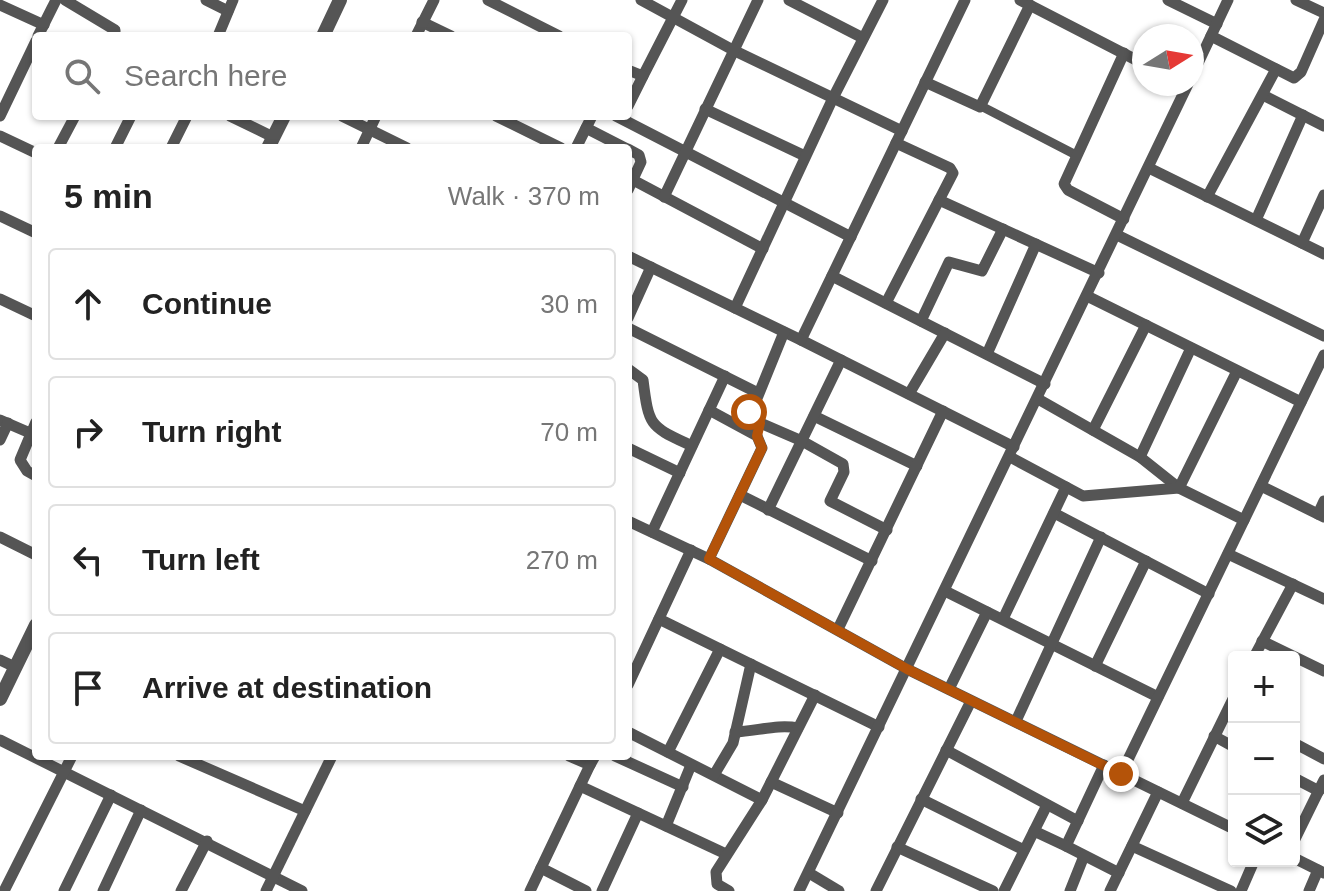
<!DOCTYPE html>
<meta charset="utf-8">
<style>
body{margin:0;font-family:Helvetica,sans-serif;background:#f6f6f6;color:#222}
.controls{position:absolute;right:24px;bottom:24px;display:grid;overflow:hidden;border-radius:8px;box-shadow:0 2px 6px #0004}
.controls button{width:72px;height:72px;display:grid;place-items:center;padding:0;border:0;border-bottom:2px solid #e0e0e0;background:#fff;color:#222;font:40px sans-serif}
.compass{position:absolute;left:1132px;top:24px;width:72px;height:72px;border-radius:50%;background:#fff;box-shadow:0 2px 6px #0004;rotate:79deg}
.stop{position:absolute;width:24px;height:24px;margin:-18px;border:6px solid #b45309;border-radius:50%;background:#fff}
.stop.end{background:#b45309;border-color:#fff;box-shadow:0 2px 8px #0008}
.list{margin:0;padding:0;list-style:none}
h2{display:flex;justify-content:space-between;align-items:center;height:104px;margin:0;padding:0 32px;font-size:34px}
h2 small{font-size:26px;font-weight:400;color:#767676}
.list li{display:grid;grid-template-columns:52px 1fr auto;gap:24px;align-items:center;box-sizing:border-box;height:112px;margin:0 16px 16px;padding:0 16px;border:2px solid #e0e0e0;border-radius:8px}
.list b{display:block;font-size:30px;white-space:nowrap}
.list em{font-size:26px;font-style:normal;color:#767676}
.icon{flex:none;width:44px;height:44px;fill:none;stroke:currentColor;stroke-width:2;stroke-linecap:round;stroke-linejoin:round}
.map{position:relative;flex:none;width:1324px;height:891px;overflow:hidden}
.search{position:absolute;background:#fff;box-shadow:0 2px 6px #0004;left:32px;top:32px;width:600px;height:88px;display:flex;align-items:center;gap:20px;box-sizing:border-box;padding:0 28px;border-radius:8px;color:#767676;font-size:30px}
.panel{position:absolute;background:#fff;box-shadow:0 2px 6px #0004;left:32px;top:144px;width:600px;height:616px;border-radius:8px}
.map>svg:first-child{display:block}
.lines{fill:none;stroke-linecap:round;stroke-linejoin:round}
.pedestrian{stroke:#555;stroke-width:9}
.minor{stroke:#555;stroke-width:11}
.tertiary{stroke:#555;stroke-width:14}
.route{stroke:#b45309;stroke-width:10}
</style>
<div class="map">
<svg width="1324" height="891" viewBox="0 0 1324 891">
<rect width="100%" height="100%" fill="#fff"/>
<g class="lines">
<path class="pedestrian" d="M981 106 1076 155"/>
<g class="minor">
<path d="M65 0 115 30V36"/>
<path d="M206 0 228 11"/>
<path d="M488 0 559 36"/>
<path d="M641 0 733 50 902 131"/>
<path d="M789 0 863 38"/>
<path d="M965 0 801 340 1014 447"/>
<path d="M1020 0 1144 64"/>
<path d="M1168 0 1217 24"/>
<path d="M1296 0 1324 13"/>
<path d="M0 5 44 25"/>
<path d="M422 22 451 36"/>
<path d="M38 36 56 0"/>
<path d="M218 36 233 0"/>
<path d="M416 36 434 0"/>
<path d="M1211 36 1294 78 1301 72 1324 20"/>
<path d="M1124 53 1064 184 1068 190 1124 219"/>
<path d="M628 70 643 76 682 0"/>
<path d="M1192 76 1228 0"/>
<path d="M925 82 980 107 1030 5"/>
<path d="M1263 95 1324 126"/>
<path d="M628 106 643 76"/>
<path d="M705 109 805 156"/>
<path d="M0 116 36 41"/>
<path d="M230 116 273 137"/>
<path d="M342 116 407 148"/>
<path d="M496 116 561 148"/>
<path d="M616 116 851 237"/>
<path d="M586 128 625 148"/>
<path d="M0 136 36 153"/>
<path d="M58 148 75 116"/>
<path d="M115 148 131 116"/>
<path d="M171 148 187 116"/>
<path d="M361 148 376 116"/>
<path d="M576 148 592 116"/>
<path d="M628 149 639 155 641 162 628 190"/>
<path d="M1149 168 1324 254"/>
<path d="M633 180 763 249"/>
<path d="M664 197 758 0"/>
<path d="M1207 197 1276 69"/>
<path d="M939 200 1099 273"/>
<path d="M0 216 36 233"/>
<path d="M1256 220 1303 115"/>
<path d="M1117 235 1324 336"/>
<path d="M1302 243 1324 195"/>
<path d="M628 256 801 340"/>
<path d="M832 276 1045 384"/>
<path d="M1087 296 1301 402"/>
<path d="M0 299 36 316"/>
<path d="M886 303 953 173 950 168 896 143"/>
<path d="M735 308 833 98 883 0"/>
<path d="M628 318 651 267"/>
<path d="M921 321 949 262 982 271 1003 229"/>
<path d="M628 328 758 393"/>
<path d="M784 332 749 418 802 441 843 464 844 472 830 501 887 530"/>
<path d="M987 354 1036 244"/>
<path d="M628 369 643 380C649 428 650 426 692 446"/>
<path d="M909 394 945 333"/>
<path d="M1038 399 1140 457 1179 488 1244 520"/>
<path d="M814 416 917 466"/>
<path d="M0 420 30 433"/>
<path d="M36 422 20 460 27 471 36 476"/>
<path d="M1093 430 1146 325"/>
<path d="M0 440 8 423"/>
<path d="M628 448 680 473"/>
<path d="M1010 457 1083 496 1179 488 1237 371"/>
<path d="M1140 457 1191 348"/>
<path d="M1261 486 1324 517"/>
<path d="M740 495 872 561"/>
<path d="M768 510 841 360"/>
<path d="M1054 513 1209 594"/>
<path d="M1318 514 1324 501"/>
<path d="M628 521 709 559 907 669 1234 829"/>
<path d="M652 532 725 376"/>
<path d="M0 537 36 555"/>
<path d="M1228 554 1324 599"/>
<path d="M709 559 762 448 757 436 709 410"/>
<path d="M945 591 1158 697"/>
<path d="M659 619 879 727"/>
<path d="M1003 619 1066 487"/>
<path d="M838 629 943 411"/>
<path d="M1262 641 1324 671"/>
<path d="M1254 657 1293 584"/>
<path d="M0 660 15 667"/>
<path d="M1095 666 1146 561"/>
<path d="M628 685 691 550"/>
<path d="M949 689 987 612"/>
<path d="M1016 721 1101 537"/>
<path d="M628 732 762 800"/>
<path d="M735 732C757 731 778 724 798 728"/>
<path d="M1214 736 1234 747"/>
<path d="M0 740 302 891"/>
<path d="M1294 743 1324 759"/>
<path d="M946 750 1078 821"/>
<path d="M668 752 720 649"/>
<path d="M179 756 305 811"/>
<path d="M569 756 590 765 595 756"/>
<path d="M615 756 683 787"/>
<path d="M1104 765 1066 846 1119 873"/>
<path d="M1121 774 1324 355"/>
<path d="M714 775 733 743 751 664"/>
<path d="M1294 778 1319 791"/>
<path d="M771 782 838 813"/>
<path d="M580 786 726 854"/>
<path d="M921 799 1024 850"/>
<path d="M1182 803 1234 697"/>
<path d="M666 826 691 765"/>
<path d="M1034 831 1066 846"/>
<path d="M1294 841 1324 780"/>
<path d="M1132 846 1231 891"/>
<path d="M897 847 993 891"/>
<path d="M1294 858 1324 873"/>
<path d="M541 868 586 891"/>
<path d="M809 873 839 891"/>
<path d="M4 891 72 756"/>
<path d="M64 891 111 795"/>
<path d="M103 891 141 810"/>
<path d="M181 891 207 841"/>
<path d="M266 891 332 756"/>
<path d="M530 891 590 765"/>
<path d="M602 891 638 813"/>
<path d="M729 891 717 884 716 872 762 800 815 695"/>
<path d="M799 891 1188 84"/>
<path d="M876 891 971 701"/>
<path d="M1004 891 1047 805"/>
<path d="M1070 891 1084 856"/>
<path d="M1110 891 1158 792"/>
<path d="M1241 891 1254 861"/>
<path d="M1309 891 1318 870"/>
</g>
<g class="tertiary">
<path d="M323 36 340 0"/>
<path d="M268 148 284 116"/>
<path d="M0 699 36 625"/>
</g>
</g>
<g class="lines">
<path class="route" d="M749 412V418L760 423 757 436 762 448 709 559 907 669 1121 774"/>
</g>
</svg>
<div class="controls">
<button>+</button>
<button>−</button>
<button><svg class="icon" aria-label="layers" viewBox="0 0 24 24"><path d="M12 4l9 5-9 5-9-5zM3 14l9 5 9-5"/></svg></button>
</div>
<svg class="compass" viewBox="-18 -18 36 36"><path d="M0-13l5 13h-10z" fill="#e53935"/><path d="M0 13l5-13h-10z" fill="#767676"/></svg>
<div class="stop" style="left:749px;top:412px"></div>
<div class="stop end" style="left:1121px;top:774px"></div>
<div class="search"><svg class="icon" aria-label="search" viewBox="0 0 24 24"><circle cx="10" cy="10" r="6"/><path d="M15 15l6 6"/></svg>Search here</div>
<section class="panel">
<h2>5 min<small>Walk · 370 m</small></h2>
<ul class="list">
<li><svg class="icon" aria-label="ahead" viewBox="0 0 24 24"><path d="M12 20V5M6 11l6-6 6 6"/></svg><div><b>Continue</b></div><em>30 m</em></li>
<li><svg class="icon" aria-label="right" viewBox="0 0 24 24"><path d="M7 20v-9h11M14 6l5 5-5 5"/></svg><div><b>Turn right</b></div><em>70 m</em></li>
<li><svg class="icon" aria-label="left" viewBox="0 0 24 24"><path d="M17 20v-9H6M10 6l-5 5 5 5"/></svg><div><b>Turn left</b></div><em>270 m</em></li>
<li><svg class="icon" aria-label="arrive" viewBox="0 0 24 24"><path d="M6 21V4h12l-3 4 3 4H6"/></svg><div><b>Arrive at destination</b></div></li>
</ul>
</section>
</div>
